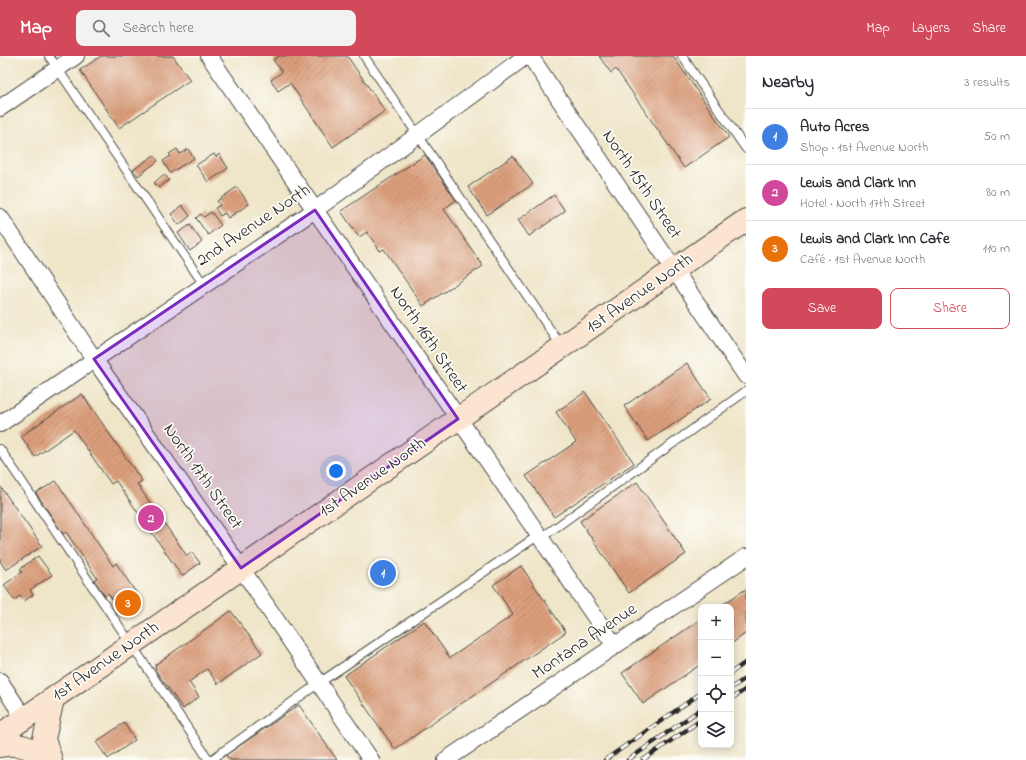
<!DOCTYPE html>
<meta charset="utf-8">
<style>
body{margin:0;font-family:"Indie Flower",sans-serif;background:#f2f2f3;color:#2b2b33}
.controls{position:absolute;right:12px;bottom:12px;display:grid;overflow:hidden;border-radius:8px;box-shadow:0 2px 10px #0003}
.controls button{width:36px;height:36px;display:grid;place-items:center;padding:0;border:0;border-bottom:1px solid #e1e1e2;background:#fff;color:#2b2b33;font:20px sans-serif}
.you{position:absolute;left:336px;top:415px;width:14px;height:14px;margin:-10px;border:3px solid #fff;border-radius:50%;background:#1a73e8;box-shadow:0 0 0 6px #1a73e833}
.badge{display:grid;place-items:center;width:26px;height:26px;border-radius:50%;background:#d1495b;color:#fff;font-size:13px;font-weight:700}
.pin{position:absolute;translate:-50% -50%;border:2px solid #fff;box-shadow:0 1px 4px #0006}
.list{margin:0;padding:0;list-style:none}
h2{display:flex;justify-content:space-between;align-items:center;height:52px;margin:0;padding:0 16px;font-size:17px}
h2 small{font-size:13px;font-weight:400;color:#7c7c81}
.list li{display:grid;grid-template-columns:26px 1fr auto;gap:12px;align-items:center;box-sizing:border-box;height:56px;padding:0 16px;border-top:1px solid #e1e1e2}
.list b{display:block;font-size:15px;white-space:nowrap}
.list p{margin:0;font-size:13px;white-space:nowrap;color:#7c7c81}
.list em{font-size:13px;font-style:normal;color:#7c7c81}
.actions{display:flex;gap:8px;padding:12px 16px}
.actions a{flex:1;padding:9px 0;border:1px solid #d1495b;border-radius:8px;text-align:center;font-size:14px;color:#d1495b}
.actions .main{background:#d1495b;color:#fff}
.icon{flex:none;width:22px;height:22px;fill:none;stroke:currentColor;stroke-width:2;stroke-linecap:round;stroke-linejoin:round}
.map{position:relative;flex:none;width:746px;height:704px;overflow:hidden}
header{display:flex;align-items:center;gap:24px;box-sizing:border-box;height:56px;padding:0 20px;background:#d1495b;color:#fff}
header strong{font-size:19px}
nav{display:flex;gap:22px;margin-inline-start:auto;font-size:14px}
.search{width:280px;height:36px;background:#f2f2f3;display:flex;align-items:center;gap:10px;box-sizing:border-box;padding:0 14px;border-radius:8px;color:#7c7c81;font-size:15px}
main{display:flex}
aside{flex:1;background:#fff}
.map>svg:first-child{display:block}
.building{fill:url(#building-hatch)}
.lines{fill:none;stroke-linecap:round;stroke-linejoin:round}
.lane-casing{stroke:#484743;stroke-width:10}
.street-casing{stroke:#484743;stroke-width:18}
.secondary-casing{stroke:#484743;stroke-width:24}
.lane{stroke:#fff;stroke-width:8}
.street{stroke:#fff;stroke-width:16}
.secondary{stroke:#fce5d0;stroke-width:22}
.rail-casing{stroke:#2b2b2b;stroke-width:4.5}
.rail{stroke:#fdfcf7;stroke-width:3;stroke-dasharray:9;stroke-linecap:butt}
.marked{fill:#7b2cbf;fill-opacity:0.2;stroke:#7b2cbf;stroke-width:3;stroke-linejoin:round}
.labels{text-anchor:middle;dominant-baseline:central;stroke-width:3.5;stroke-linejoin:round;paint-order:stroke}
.street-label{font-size:18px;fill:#2b2b2b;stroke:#fdfcf7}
</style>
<header>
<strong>Map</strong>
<div class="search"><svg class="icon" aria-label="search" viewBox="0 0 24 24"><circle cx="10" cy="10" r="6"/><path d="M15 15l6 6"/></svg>Search here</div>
<nav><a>Map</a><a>Layers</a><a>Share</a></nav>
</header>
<main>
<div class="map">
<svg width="746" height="704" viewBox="0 0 746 704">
<defs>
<pattern id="building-hatch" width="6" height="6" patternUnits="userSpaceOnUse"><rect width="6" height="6" fill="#dc9f7c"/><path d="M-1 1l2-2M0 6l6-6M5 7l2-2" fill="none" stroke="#b38266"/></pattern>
</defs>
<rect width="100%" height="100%" fill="#fdfcf7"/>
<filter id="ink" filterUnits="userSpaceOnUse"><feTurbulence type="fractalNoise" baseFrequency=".025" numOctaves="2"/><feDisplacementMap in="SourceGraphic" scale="8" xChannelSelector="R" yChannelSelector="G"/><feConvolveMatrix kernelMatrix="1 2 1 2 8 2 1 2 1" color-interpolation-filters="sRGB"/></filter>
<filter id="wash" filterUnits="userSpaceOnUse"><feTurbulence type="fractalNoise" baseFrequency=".012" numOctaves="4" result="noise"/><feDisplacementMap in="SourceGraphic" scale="16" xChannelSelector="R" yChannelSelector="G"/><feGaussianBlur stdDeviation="0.9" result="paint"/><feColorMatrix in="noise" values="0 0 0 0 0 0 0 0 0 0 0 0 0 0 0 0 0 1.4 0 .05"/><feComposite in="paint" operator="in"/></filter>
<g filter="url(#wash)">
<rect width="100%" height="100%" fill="#efe5c8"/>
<g id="blocks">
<g class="building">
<path d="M101 0H173L190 24 119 72 80 14Z"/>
<path d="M279 0H347L385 55 333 91 290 27 278 35 271 24 282 16 273 4Z"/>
<path d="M599 0H673L729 81 684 112 616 13 611 17Z"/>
<path d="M177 93 180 98 188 93 194 102 170 117 163 105 171 100 169 98Z"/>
<path d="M214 98 216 101 219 98 228 112 208 126 196 109Z"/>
<path d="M154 99 158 105 138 120 133 114Z"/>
<path d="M425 99 456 144 444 153 483 210 423 250 384 193 380 195 367 176 359 181 341 155Z"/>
<path d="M513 100 533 128 487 159 468 131Z"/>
<path d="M164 118 169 124 159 132 154 127Z"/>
<path d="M237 131 249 148 228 162 225 157 220 160 215 152 220 149 217 145Z"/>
<path d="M554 139 565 155 529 180 518 164Z"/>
<path d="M182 149 190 160 179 169 171 158Z"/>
<path d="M211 156 221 169 208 179 196 162 201 158 204 161Z"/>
<path d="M190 169 202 186 190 195 178 177Z"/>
<path d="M687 307 711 343 648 385 624 350Z"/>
<path d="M585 336 634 407 554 461 526 420 576 386 556 356Z"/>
<path d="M82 338 142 425 137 428 187 500 192 496 200 507 182 520 116 425 111 428 74 374 35 401 21 380Z"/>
<path d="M56 425 113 510 116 507 143 547 124 560 108 537 105 540 94 524 97 522 66 476 63 478 36 437Z"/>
<path d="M637 426 686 498 629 537 580 465Z"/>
<path d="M0 430 42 490 6 514 0 505Z"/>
<path d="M38 500 52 519 30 534 33 539 24 545 20 540 14 544 4 529 22 516 20 513Z"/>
<path d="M521 510 566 576 395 693 344 620 424 565 450 602 513 559 493 529Z"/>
<path d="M746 533V577L731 588V551H719Z"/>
<path d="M231 555 262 597 218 628 207 613 189 626 199 641 183 653 156 615 155 609Z"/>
<path d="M701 563V608L643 648 622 617Z"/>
<path d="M299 649 337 704H230L226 699Z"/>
<path d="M124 667 135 684 108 703 96 686Z"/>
</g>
</g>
</g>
<g filter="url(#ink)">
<use href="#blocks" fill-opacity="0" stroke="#484743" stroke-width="1"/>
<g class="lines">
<defs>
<g id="lane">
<path d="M49 0 204 229"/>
<path d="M364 0 562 291"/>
<path d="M682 0 746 93"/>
<path d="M0 393 209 704"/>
<path d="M541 482 746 335"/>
<path d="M211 704 319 627 539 479"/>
</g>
<g id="street">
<path d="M209 0 615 590"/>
<path d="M530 0 746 320"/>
<path d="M0 52 76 0"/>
<path d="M0 161 94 303 241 512 371 704"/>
<path d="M0 368 315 154 526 0"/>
<path d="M0 625 24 662"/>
<path d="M446 704 746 501"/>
</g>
<g id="secondary">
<path d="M0 679 746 164"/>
<path d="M0 690C22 686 31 692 48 704"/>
<path d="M51 704 44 683 53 643"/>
</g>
</defs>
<use href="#lane" class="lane-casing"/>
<use href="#street" class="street-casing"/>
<use href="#secondary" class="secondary-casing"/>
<use href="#lane" class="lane"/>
<use href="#street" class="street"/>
<use href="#secondary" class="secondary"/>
<defs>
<g id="rail">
<path d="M731 617 746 606"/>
<path d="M731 632 746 622"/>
<path d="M731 643 746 633"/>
<path d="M605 704 701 637"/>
<path d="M628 704 701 653"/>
<path d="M643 704 701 664"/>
</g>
</defs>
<use href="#rail" class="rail-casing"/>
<use href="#rail" class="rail"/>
</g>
</g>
<path class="marked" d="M315 154 458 363 241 512 94 303Z"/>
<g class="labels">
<g class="street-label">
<text transform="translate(641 129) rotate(56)">North 15th Street</text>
<text transform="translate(254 170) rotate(-34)">2nd Avenue North</text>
<text transform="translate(640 238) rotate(-35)">1st Avenue North</text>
<text transform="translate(428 284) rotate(56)">North 16th Street</text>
<text transform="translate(202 421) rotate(55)">North 17th Street</text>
<text transform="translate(373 422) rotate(-35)">1st Avenue North</text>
<text transform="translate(585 586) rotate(-34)">Montana Avenue</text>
<text transform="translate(106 606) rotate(-35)">1st Avenue North</text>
</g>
</g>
</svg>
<div class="controls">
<button>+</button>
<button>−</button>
<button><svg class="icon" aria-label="locate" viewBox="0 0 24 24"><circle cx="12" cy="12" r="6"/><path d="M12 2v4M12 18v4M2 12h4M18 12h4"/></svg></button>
<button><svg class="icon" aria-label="layers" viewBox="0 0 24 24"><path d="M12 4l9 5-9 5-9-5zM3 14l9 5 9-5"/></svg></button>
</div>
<div class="you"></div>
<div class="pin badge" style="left:383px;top:517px;background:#3f7fe0">1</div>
<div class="pin badge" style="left:151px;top:462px;background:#d1479c">2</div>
<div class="pin badge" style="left:128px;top:547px;background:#e8710a">3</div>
</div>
<aside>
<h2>Nearby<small>3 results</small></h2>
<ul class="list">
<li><span class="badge" style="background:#3f7fe0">1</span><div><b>Auto Acres</b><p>Shop · 1st Avenue North</p></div><em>50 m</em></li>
<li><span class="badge" style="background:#d1479c">2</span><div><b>Lewis and Clark Inn</b><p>Hotel · North 17th Street</p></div><em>80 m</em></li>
<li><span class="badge" style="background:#e8710a">3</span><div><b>Lewis and Clark Inn Cafe</b><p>Café · 1st Avenue North</p></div><em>110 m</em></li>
</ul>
<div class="actions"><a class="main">Save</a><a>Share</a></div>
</aside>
</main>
